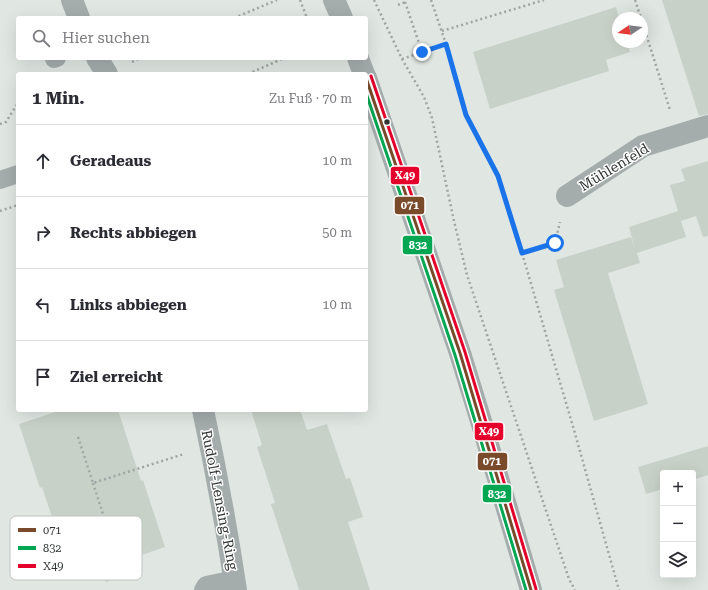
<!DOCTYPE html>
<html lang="de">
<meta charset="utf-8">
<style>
body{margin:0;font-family:"Roboto Serif",serif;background:#f7f7f7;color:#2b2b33}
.controls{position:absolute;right:12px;bottom:12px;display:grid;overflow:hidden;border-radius:4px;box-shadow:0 4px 16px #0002}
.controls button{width:36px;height:36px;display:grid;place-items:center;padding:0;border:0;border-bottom:1px solid #e1e1e2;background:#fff;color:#2b2b33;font:20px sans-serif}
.compass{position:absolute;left:612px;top:12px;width:36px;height:36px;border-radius:50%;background:#fff;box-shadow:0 4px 16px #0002;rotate:257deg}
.stop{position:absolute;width:12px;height:12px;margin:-9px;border:3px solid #1a73e8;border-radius:50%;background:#fff}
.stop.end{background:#1a73e8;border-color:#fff;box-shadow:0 1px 4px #0008}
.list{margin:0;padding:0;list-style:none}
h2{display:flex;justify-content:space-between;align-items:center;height:52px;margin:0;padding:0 16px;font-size:17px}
h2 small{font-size:13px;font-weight:400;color:#7c7c81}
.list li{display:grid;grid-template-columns:26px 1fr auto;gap:12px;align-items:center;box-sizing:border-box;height:72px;padding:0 16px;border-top:1px solid #e1e1e2}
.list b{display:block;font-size:15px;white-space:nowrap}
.list em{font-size:13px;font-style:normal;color:#7c7c81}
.icon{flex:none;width:22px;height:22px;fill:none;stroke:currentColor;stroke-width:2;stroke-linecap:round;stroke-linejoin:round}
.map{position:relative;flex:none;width:708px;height:590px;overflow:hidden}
.search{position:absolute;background:#fff;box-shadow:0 4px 16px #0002;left:16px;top:16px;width:352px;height:44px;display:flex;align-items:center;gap:10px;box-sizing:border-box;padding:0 14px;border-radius:4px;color:#7c7c81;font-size:15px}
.panel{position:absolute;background:#fff;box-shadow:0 4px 16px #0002;left:16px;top:72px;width:352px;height:340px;border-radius:4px}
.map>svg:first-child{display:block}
.building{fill:#c8d1c8}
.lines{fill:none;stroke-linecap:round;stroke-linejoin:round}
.path{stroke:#9ea5a2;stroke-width:2.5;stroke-dasharray:2 3;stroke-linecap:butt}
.service{stroke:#a4adac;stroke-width:18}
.minor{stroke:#a4adac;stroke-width:22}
.bus-1-casing{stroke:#fff;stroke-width:6}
.bus-2-casing{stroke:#fff;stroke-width:6}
.bus-3-casing{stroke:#fff;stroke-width:6}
.bus-1{stroke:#7a4b2a;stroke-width:3}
.bus-2{stroke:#00a651;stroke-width:3}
.bus-3{stroke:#e4002b;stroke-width:3}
.route{stroke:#1a73e8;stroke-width:5}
.bus-dot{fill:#303533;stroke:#fff;stroke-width:1.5}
.labels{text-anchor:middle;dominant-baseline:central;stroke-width:3;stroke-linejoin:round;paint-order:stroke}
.street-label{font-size:14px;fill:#303533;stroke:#fff}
.key{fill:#fff;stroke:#c1c2c2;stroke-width:1}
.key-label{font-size:11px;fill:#303533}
.line-badge{stroke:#fff;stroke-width:1.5}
.badge-label{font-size:11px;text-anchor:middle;font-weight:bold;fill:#fff}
</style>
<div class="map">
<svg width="708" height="590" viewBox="0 0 708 590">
<rect width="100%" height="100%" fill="#e0e7e3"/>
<g class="building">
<path d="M662 0H708V114L699 116Z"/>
<path d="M616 7 619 18H618V42H627L630 52 606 60 609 71 490 109 473 52Z"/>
<path d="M708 161V236L703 237 696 216 681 221 686 237 637 253 640 263 608 273 648 404 594 421 554 290 564 287 556 260 631 237 635 249 629 227 678 211 670 185 685 181 681 169Z"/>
<path d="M61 410H118L141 481 143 480 165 547 133 558 138 571 106 582 102 568 72 577 42 487 40 488 19 424Z"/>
<path d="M251 410H300L307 430 327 424 346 479 350 478 363 517 348 522 370 590H299L271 504 275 503 257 447 262 445Z"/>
<path d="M708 446V475L693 480V473H663V489L646 494 638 467Z"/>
</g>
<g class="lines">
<g class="path">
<path d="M300 0 307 18"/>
<path d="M374 0 402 59 424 97 432 118 454 221 467 275 569 579 575 590"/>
<path d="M431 0 446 44 466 115 498 176 522 253 574 430 619 590"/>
<path d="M635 0 641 18"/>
<path d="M405 2 422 52"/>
<path d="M398 5 405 2 404 0"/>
<path d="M234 18 277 0"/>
<path d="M642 21 670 110"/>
<path d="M442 31 544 0"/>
<path d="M402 59 446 44"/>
<path d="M132 62 140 58"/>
<path d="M248 74 284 58"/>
<path d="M0 124 6 122 18 103"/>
<path d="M0 211 18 205"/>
<path d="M522 253 555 243 560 222"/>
<path d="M78 437 93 483 184 454"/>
<path d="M93 483 110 536"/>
</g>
<g class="service">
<path d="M54 59 57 58"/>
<path d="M0 180 18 174"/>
<path d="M203 590 206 585 235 579"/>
</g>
<g class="minor">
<path d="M72 0 79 18"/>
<path d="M334 0 342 18"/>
<path d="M97 58 107 74"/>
<path d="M358 58 364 74"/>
<path d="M366 78 460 353 481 421 531 590"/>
<path d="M567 196 643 146 708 126"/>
<path d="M203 410C216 470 227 530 236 590"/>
</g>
<defs>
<path id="bus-1" d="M366 78 460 353 531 590"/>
<path id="bus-2" d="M366 93 455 355 526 590"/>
<path id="bus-3" d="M371 76 465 352 536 589"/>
</defs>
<use href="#bus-1" class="bus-1-casing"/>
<use href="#bus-2" class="bus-2-casing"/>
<use href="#bus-3" class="bus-3-casing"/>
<use href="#bus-1" class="bus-1"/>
<use href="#bus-2" class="bus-2"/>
<use href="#bus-3" class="bus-3"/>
</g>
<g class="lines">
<path class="route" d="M422 52 446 44 466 115 498 176 522 253 555 243"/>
</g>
<circle class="bus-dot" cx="387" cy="122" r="3.5"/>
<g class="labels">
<g class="street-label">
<text transform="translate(614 167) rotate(-31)">Mühlenfeld</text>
<text transform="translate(220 500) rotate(79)">Rudolf-Lensing-Ring</text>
</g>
</g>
<rect x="10" y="516" width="132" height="64" rx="6" class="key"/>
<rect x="18" y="528" width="18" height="4" fill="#7a4b2a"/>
<rect x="18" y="546" width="18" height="4" fill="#00a651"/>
<rect x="18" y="564" width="18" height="4" fill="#e4002b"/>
<g class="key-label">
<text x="43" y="534">071</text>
<text x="43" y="552">832</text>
<text x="43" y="570">X49</text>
</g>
<g class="line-badge">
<rect x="390" y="166" width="30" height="19" rx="4" fill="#e4002b"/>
<rect x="394" y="196" width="31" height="19" rx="4" fill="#7a4b2a"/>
<rect x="402" y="235" width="31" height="20" rx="4" fill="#00a651"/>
<rect x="474" y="422" width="30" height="19" rx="4" fill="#e4002b"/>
<rect x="477" y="452" width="31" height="19" rx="4" fill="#7a4b2a"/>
<rect x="482" y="484" width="30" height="19" rx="4" fill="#00a651"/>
</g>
<g class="badge-label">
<text x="405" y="179">X49</text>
<text x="410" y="209">071</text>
<text x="418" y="249">832</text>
<text x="489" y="435">X49</text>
<text x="492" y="465">071</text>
<text x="497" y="498">832</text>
</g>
</svg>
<div class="controls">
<button>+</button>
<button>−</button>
<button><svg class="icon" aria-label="layers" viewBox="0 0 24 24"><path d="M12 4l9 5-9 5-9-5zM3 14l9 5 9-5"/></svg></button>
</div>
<svg class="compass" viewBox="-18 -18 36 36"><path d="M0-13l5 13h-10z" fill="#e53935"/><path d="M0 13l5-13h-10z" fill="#7c7c81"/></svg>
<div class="stop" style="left:555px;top:243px"></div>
<div class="stop end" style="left:422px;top:52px"></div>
<div class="search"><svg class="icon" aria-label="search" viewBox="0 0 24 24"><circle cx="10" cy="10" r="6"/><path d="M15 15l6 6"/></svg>Hier suchen</div>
<section class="panel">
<h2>1 Min.<small>Zu Fuß · 70 m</small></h2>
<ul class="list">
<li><svg class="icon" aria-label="ahead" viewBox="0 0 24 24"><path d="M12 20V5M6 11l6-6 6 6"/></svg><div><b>Geradeaus</b></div><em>10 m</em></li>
<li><svg class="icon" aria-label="right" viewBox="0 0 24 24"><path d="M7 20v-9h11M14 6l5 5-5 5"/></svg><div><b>Rechts abbiegen</b></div><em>50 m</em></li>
<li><svg class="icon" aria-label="left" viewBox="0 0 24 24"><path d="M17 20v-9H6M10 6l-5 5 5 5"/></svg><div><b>Links abbiegen</b></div><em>10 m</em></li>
<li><svg class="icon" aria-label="arrive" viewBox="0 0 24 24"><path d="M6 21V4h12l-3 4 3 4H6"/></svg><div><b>Ziel erreicht</b></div></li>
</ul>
</section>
</div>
